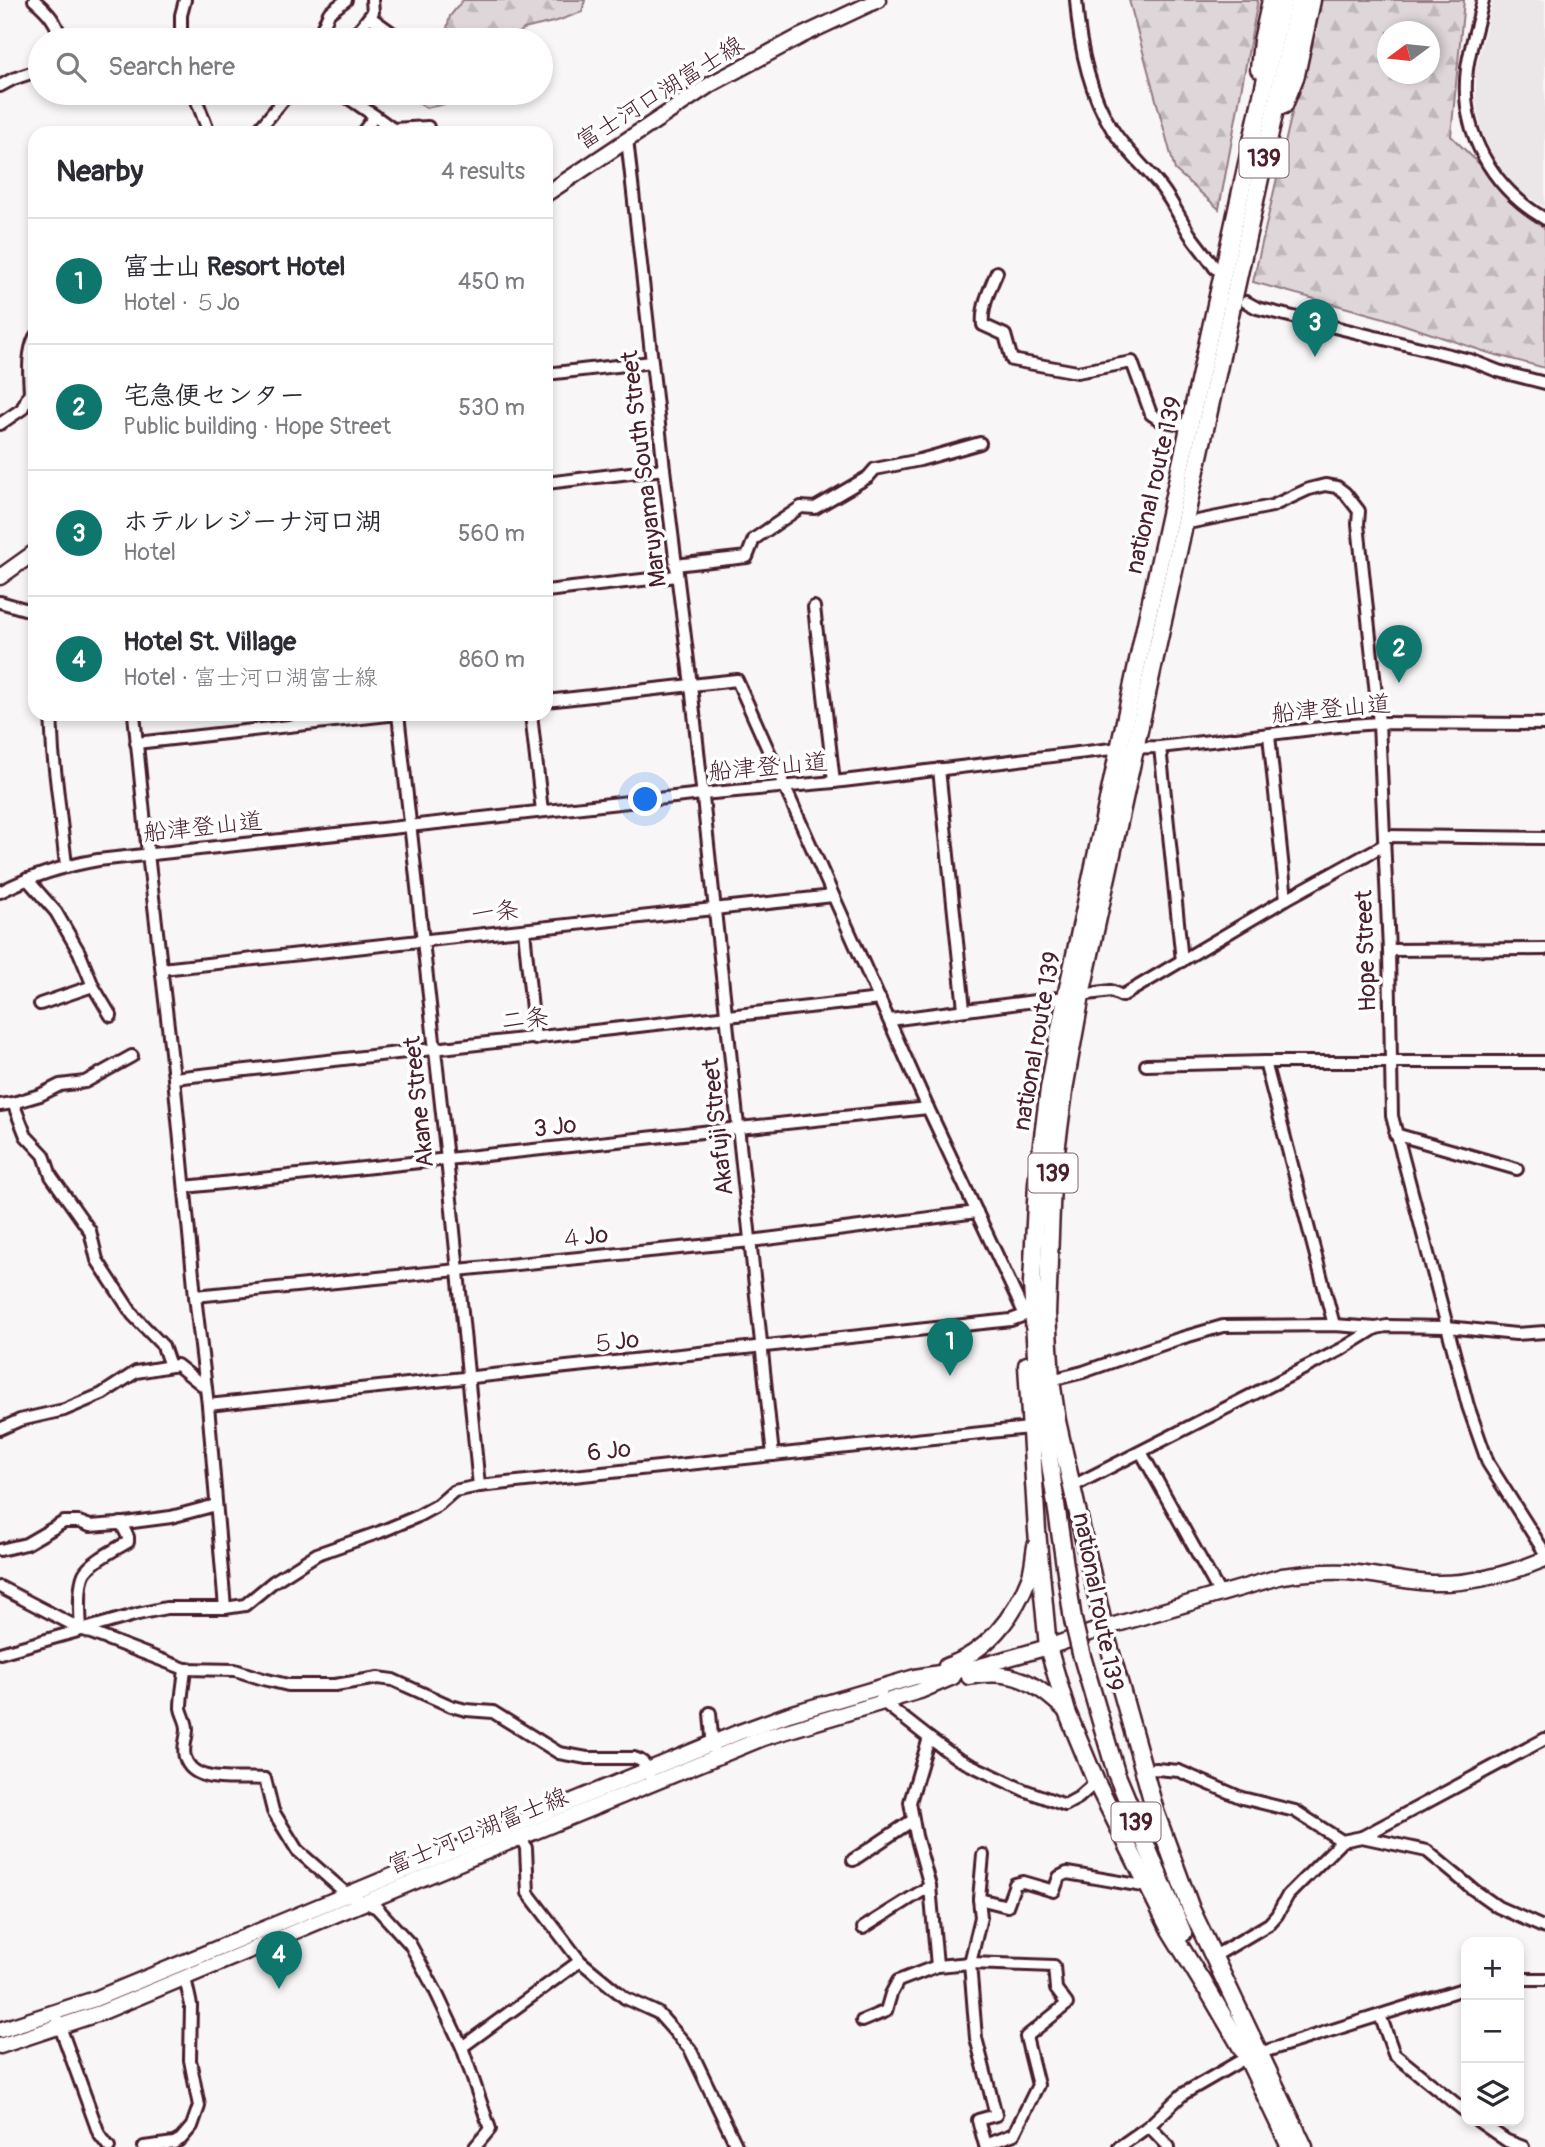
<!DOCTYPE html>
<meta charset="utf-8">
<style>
body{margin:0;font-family:Pangolin,"Klee One",sans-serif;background:#f7f7f7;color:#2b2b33}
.controls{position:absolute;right:21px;bottom:21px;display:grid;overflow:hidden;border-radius:14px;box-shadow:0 4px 10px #0003}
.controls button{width:63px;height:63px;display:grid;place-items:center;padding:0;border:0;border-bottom:2px solid #e1e1e2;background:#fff;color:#2b2b33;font:35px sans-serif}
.compass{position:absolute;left:1377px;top:21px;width:63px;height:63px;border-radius:50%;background:#fff;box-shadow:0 4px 10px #0003;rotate:255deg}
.you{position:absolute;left:646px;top:800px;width:24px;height:24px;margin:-18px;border:5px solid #fff;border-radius:50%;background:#1a73e8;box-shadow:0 0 0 10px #1a73e833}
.badge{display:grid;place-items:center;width:46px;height:46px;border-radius:50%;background:#0f766e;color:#fff;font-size:23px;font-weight:700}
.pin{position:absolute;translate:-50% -58px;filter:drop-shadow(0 2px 4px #0008)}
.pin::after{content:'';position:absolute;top:37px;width:24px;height:21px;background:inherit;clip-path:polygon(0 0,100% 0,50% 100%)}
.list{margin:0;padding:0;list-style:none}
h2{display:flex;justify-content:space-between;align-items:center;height:91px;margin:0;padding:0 28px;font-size:30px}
h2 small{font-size:23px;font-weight:400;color:#7c7c81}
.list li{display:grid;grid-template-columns:46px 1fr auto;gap:21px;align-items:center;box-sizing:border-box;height:126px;padding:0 28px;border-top:2px solid #e1e1e2}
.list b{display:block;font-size:26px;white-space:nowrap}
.list p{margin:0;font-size:23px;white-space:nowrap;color:#7c7c81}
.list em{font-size:23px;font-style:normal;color:#7c7c81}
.icon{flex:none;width:38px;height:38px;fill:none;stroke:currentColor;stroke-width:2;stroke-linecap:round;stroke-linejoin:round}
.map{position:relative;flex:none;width:1545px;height:2147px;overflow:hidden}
.search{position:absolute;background:#fff;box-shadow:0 4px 10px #0003;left:28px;top:28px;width:525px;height:77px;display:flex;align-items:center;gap:18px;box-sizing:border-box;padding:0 24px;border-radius:38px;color:#7c7c81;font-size:26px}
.panel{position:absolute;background:#fff;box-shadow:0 4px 10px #0003;left:28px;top:126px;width:525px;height:595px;border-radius:21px}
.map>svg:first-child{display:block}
.built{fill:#ebe6e8}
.forest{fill:url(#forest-firs);stroke:#947a82;stroke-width:2;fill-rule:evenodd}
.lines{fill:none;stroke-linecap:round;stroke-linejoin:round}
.minor-casing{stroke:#4a1f2b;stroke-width:16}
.major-casing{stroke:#4a1f2b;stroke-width:19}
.highway-casing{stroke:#4a1f2b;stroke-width:21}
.minor{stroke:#fff;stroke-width:10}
.major{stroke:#fff;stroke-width:14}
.highway{stroke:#fff;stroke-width:16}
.highway-bridge-casing{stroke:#4a1f2b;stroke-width:21;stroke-linecap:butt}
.highway-bridge{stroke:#fff;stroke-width:16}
.labels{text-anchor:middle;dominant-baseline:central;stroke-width:7;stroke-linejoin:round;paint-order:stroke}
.shield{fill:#fff;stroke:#80626b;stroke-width:2}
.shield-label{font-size:23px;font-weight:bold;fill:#4a1f2b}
.street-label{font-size:24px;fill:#4a1f2b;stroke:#fff}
</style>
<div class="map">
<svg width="1545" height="2147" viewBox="0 0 1545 2147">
<defs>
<pattern id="forest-firs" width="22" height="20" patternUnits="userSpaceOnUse" patternTransform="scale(1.75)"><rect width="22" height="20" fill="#ded6d9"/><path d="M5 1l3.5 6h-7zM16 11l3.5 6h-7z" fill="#c0b7ba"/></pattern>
</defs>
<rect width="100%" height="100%" fill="#f8f6f7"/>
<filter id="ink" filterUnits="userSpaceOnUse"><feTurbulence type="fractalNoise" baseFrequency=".0143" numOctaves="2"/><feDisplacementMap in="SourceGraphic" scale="14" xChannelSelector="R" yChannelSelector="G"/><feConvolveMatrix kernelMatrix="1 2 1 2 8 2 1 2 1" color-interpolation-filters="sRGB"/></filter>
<g filter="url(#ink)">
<path class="built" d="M1493 0H1545V207L1518 190 1493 157 1482 132 1476 102V69Z"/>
<g class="forest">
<path d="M463 0H585L582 12 557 21 524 29 510 40H444L450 16Z"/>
<path d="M1129 0H1258L1219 209 1175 170Z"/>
<path d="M1318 0H1464L1451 136 1545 229V368L1489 353 1384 318 1253 282ZM1388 32H1430V74H1388Z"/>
<path d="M408 93H467L465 100 426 108 410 97Z"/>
</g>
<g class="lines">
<defs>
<g id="minor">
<path d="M34 0C48 12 57 22 61 40"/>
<path d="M1076 0C1079 43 1089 92 1112 129 1126 151 1145 167 1161 187 1172 201 1180 218 1189 233 1197 245 1207 256 1215 268"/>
<path d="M1483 0C1478 23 1470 46 1467 69 1459 131 1492 188 1545 219"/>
<path d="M370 17 395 35 390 40"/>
<path d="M181 40V15L185 0"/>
<path d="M317 40 329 13 346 0"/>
<path d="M351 40 373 12 372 0"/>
<path d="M0 86 13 79 40 70"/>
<path d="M195 93V96L209 133"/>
<path d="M341 93 375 116"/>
<path d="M256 133 289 93"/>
<path d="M362 133 375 116 393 129 428 127"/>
<path d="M627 139 664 469 691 685 773 1455"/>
<path d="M997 272C990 288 981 308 983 325L1005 335 1012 360 1077 372 1132 362 1151 414 1160 420 1190 426"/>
<path d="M1246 302 1257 308 1281 314 1470 360 1498 371 1545 383"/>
<path d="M546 374 652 362"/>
<path d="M30 392C29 373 27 354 35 337"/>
<path d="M0 424 22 409 30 392 35 391"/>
<path d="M546 483 664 469"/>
<path d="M1183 524 1272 506 1309 489 1325 485 1337 487 1345 493 1359 511 1358 524 1379 723 1389 950 1392 1116 1468 1406 1488 1463 1545 1553"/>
<path d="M675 565 747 557 754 539 801 507 815 508 868 477 875 469 920 460 980 443"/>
<path d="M546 591 677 576"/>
<path d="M0 602 35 612"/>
<path d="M814 607 834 782"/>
<path d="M51 714 53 752 66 865"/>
<path d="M134 714 148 854 174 1078 195 1296 208 1405 225 1608"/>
<path d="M531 714 542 811"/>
<path d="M1269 735 1286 899"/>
<path d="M136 743 398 714 447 1159 479 1486"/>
<path d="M1160 747 1182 961"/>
<path d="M939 769 964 1009"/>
<path d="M1384 836 1545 838"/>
<path d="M27 879 56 912 79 952 93 986 111 1016"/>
<path d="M0 892C31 876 63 866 98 860L702 794 834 782 1120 748 1160 747 1338 726 1379 723 1545 724"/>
<path d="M524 930 535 1039"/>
<path d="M1389 950 1545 949"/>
<path d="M162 969 833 896"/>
<path d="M40 1004 93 986"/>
<path d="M890 1020 1111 991 1122 996 1286 899 1384 845"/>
<path d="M1265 1062 1334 1325"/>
<path d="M1146 1065 1265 1062H1545"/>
<path d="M174 1078 880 999"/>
<path d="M13 1103 26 1136 44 1155 51 1176 90 1231 97 1260 133 1315 163 1346 170 1366"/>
<path d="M0 1105 13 1103 40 1095 60 1085 85 1082 132 1056"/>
<path d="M1395 1134 1517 1169"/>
<path d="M185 1187 928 1108"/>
<path d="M195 1296 751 1241 977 1212"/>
<path d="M1051 1380 1083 1372 1178 1339 1223 1326 1334 1325 1376 1328 1387 1326 1447 1327 1516 1334 1545 1332"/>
<path d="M208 1405 1011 1320 1025 1315 928 1108 737 680 546 701"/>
<path d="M0 1429 20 1420 64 1410 102 1394 136 1372 177 1365 206 1388"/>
<path d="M1141 1452 1220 1594"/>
<path d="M1071 1487 1342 1349 1376 1328"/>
<path d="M0 1550 26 1544 64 1522H79L90 1526 117 1524 171 1517 216 1505"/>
<path d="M0 1587 81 1629 185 1669C184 1681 181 1695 181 1708 182 1715 187 1721 187 1729 187 1738 182 1748 185 1757 193 1787 244 1776 265 1779L273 1811 297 1850 348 1895 377 1908 410 1944 435 1990 462 2047 490 2129 475 2147"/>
<path d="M81 1629C80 1615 78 1587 84 1574 90 1562 116 1549 128 1542V1537L121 1523"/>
<path d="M0 1653 138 1614 166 1608H225L245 1605 273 1582 317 1554 380 1532 416 1517 438 1505 454 1491 479 1486 1029 1428"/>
<path d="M185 1669 235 1670 263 1679 288 1685H335L378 1678 393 1680 451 1706 466 1710 493 1712 559 1753 587 1758H634C644 1761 646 1765 649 1774"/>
<path d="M880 1688 883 1702 929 1738 910 1802 916 1836 930 1886 937 1966 970 1963 1054 1966 1056 1989 1067 2004 1026 2037 1038 2085 1014 2134 985 2145 986 2147"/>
<path d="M710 1713 713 1749"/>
<path d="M929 1738 958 1759 1024 1790 1065 1805 1078 1798 1096 1782"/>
<path d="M1145 1770 1156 1769 1179 1771 1242 1798 1295 1811 1342 1841 1362 1837 1545 1739"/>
<path d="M521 1837 526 1848 528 1893 580 1961 625 1998 658 2013 690 2049 737 2147"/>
<path d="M1362 1837 1427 1851 1474 1890 1498 1907 1545 1928"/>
<path d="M983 1855 979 1899 981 1917 970 1963 976 2038 996 2115 978 2120 985 2145"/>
<path d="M853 1860 913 1820"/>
<path d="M979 1899 1007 1906 1015 1884 1023 1882 1054 1891 1059 1877 1067 1873 1149 1887"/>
<path d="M863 1928 930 1886"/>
<path d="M1213 1957 1269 1924 1277 1915 1288 1895 1342 1841"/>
<path d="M1519 1979H1545"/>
<path d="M1380 2015 1394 2054 1466 2112"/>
<path d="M58 2021 99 2134 109 2147"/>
<path d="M862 2021 886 2011 891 1994 898 1981 937 1966"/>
<path d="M462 2047 580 1961"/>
<path d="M1478 2121 1507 2141 1523 2147"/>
<path d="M1149 2126 1169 2147"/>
<path d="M144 2147 174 2143 181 2139 192 2126 199 2106 190 2060 191 2005 185 1978"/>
<path d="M1119 2147 1149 2126 1183 2094 1247 2057 1466 1988"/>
</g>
<g id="major">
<path d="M546 194 711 84 801 36 878 0"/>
<path d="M0 577 35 552"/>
<path d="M946 1666C987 1652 1014 1617 1029 1578 1033 1568 1033 1556 1035 1546"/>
<path d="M969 1677C1015 1668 1035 1683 1067 1712"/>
<path d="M0 2030 95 1999 737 1733 789 1714 915 1677 977 1667 1048 1647 1104 1628 1282 1576C1304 1573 1325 1571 1347 1572 1376 1574 1405 1582 1434 1583 1473 1584 1509 1574 1545 1559"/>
<path d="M0 2046 100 2013 502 1845 763 1738 920 1691 953 1677"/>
</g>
<g id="highway">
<path d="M1299 0 1081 995 1065 1084 1052 1181 1047 1314 1051 1380 1057 1421 1104 1628 1156 1814 1191 1909 1304 2147"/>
<path d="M1259 69 1262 41 1271 0"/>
<path d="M1284 105 1296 75 1312 0"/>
<path d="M1027 1365 1037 1531 1048 1647 1067 1712 1096 1782 1170 1930 1205 1987"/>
<path d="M1073 1620 1037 1375 1032 1283 1037 1183 1049 1089 1066 997 1143 637 1283 0"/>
<path d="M1081 1653 1116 1773 1183 1933"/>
<path d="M1202 1980 1247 2057 1290 2147"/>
</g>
</defs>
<use href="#minor" class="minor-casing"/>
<use href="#major" class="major-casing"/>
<use href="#highway" class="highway-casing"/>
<use href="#minor" class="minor"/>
<use href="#major" class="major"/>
<use href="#highway" class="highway"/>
<defs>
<path id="highway-bridge" d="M1073 1620 1081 1653"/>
</defs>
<use href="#highway-bridge" class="highway-bridge-casing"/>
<use href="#highway-bridge" class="highway-bridge"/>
</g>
</g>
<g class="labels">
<g class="shield">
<rect x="1239.5" y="138.5" width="49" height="39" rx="5"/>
<rect x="1028.5" y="1153.5" width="49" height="39" rx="5"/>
<rect x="1111.5" y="1802.5" width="49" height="39" rx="5"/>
</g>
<g class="shield-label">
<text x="1264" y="158">139</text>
<text x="1053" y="1173">139</text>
<text x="1136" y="1822">139</text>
</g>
<g class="street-label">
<text transform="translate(660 93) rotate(-32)">富士河口湖富士線</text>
<text transform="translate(644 469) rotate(-97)">Maruyama South Street</text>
<text transform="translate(1154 485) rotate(-77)">national route 139</text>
<text transform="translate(1331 709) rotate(-5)">船津登山道</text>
<text transform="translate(768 767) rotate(-5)">船津登山道</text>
<text transform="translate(203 827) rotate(-6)">船津登山道</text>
<text transform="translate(495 912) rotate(-7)">一条</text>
<text transform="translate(1366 951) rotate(-92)">Hope Street</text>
<text transform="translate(525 1019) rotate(-6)">二条</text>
<text transform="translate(1037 1041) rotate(-80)">national route 139</text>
<text transform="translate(419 1102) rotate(-96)">Akane Street</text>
<text transform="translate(555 1127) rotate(-6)">3 Jo</text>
<text transform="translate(718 1127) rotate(-96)">Akafuji Street</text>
<text transform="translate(584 1237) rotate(-6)">４Jo</text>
<text transform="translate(615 1342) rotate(-6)">５Jo</text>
<text transform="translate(609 1451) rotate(-6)">6 Jo</text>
<text transform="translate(1098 1602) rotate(79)">national route 139</text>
<text transform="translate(478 1831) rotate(-22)">富士河口湖富士線</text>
</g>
</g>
</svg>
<div class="controls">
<button>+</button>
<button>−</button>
<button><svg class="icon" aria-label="layers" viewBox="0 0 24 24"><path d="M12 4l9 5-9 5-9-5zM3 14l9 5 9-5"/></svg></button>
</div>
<svg class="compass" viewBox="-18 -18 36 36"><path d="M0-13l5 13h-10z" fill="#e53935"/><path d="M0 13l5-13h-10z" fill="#7c7c81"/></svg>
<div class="you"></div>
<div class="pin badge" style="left:950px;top:1376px">1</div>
<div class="pin badge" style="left:1399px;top:683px">2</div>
<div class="pin badge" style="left:1315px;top:357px">3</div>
<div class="pin badge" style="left:279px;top:1989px">4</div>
<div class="search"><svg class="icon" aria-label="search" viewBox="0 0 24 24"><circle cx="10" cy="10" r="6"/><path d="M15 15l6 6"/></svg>Search here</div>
<section class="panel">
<h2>Nearby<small>4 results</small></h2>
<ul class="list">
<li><span class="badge">1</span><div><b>富士山 Resort Hotel</b><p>Hotel · ５Jo</p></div><em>450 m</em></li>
<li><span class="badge">2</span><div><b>宅急便センター</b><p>Public building · Hope Street</p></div><em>530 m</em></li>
<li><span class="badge">3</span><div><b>ホテルレジーナ河口湖</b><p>Hotel</p></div><em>560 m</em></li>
<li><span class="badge">4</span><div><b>Hotel St. Village</b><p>Hotel · 富士河口湖富士線</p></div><em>860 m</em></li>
</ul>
</section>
</div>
